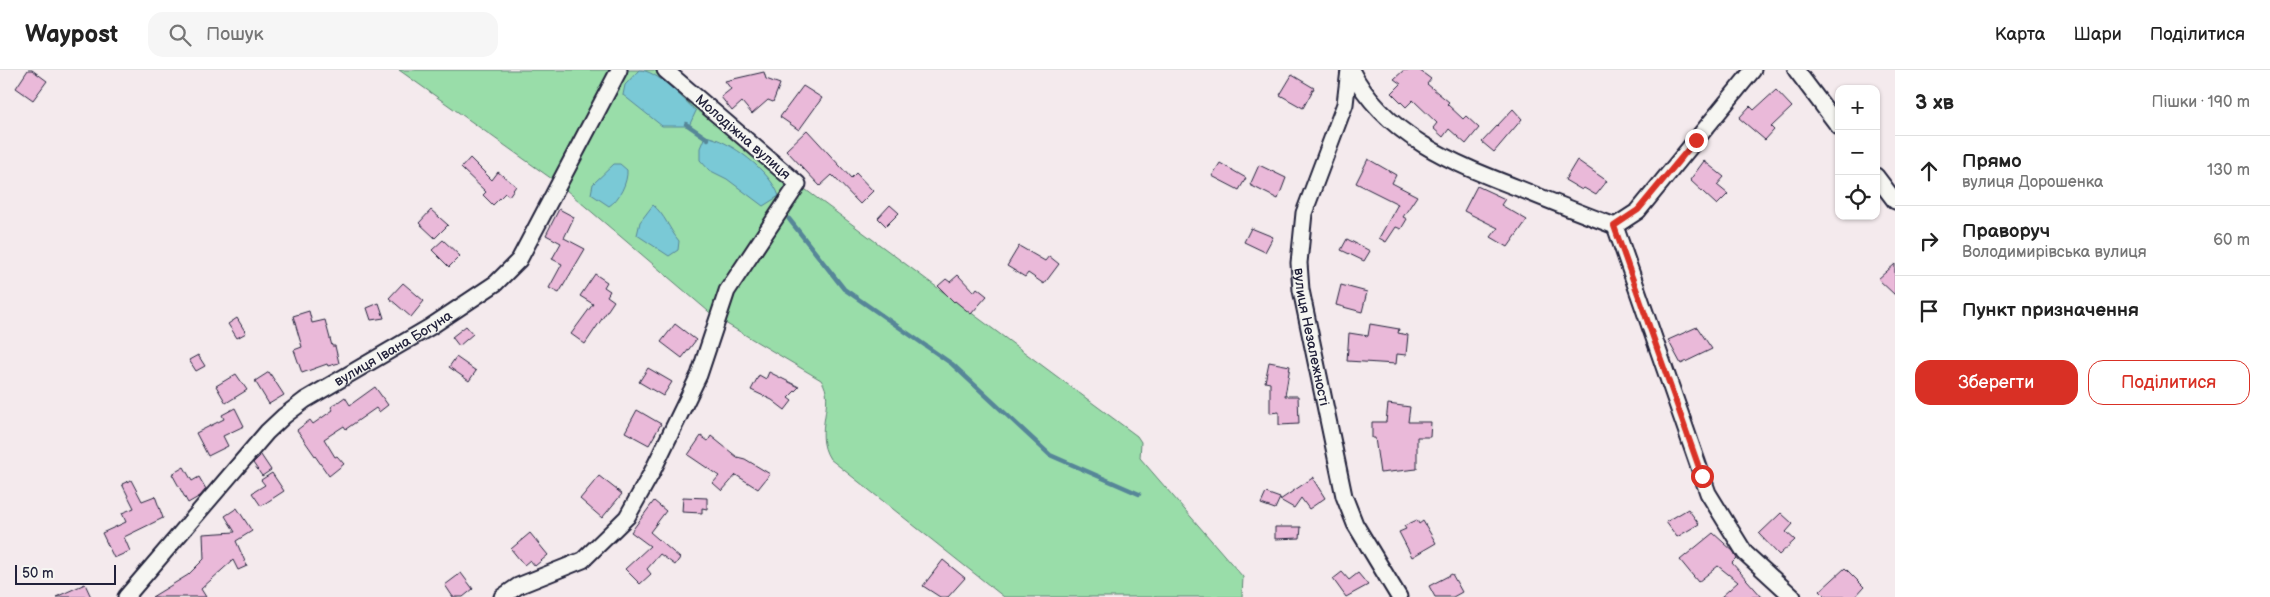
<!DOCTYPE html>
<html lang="uk">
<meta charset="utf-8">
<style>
body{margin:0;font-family:"Balsamiq Sans",sans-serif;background:#f6f6f6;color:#222}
.controls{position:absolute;right:15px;top:15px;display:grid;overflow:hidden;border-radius:10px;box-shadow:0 1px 4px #0004}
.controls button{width:45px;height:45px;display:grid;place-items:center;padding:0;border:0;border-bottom:1px solid #e0e0e0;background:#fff;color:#222;font:25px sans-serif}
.scale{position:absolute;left:15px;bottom:12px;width:101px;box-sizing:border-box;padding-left:5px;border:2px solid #22223b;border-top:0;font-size:14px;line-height:18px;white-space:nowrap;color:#22223b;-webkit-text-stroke:4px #f6f6f2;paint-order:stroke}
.stop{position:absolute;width:15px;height:15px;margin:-11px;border:4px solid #d93025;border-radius:50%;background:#fff}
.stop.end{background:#d93025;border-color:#fff;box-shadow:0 1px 5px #0008}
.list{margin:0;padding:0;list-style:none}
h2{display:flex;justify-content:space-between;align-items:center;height:65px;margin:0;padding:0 20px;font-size:21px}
h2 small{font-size:16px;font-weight:400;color:#767676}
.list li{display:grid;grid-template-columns:32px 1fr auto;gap:15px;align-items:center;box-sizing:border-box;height:70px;padding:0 20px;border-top:1px solid #e0e0e0}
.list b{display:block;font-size:19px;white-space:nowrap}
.list p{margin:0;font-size:16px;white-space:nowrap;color:#767676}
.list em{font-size:16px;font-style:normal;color:#767676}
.actions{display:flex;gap:10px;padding:15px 20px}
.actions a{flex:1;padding:11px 0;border:1px solid #d93025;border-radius:15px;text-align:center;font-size:18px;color:#d93025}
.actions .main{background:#d93025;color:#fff}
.icon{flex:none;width:28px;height:28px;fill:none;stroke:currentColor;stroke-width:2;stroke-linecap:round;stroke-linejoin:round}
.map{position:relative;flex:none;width:1895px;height:527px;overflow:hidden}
header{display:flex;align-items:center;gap:30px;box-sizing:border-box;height:70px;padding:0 25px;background:#fff;border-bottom:1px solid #e0e0e0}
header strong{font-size:24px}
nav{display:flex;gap:28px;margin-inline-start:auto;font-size:18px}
.search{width:350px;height:45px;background:#f6f6f6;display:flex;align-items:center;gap:12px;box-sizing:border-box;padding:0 18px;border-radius:15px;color:#767676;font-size:19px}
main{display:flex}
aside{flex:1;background:#fff}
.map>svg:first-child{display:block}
.green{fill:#99dda9;stroke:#5e8072}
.water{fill:#7ac9d6;stroke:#578698}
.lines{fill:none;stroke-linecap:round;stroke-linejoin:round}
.stream{stroke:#578698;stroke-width:4.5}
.building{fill:#eab9d9;stroke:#22223b}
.street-casing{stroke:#22223b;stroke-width:19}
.street{stroke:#f6f6f2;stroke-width:15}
.route{stroke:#d93025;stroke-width:6}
.labels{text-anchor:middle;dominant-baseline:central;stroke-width:4;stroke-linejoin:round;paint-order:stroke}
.street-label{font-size:14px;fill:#22223b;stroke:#f6f6f2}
</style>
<header>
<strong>Waypost</strong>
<div class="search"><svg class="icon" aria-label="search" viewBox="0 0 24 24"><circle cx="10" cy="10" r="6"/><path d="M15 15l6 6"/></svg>Пошук</div>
<nav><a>Карта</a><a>Шари</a><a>Поділитися</a></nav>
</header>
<main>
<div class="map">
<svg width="1895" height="527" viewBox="0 0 1895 527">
<rect width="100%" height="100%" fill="#f4eaed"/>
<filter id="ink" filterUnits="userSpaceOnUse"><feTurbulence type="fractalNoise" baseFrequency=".02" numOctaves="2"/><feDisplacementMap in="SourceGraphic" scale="10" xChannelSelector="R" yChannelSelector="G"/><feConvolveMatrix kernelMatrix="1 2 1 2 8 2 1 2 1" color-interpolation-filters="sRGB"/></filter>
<g filter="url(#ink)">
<path class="green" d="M399 0H665L798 114 1137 366 1141 372 1140 388 1243 507 1242 527H1004L830 389C812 361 837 332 821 310L715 247 559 114Z"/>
<g class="water">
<path d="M639 0C657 0 683 29 696 41L689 56H662L623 25 625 15Z"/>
<path d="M705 66C730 70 771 102 779 126L763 136 727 109 709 100 700 90V78Z"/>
<path d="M614 94H620L627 100C628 112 619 130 609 136L591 124 593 114Z"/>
<path d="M653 135C665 145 669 159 679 171L678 180 669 186 637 165 640 152Z"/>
</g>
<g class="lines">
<g class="stream">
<path d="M686 54 708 69"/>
<path d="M789 149 844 219 952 294 1050 385 1139 424"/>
</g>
</g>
<g class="building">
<path d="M28 0H32L47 11 33 30 16 18Z"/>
<path d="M1404 0H1419L1431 9 1427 14 1449 32 1447 34 1463 49 1466 46 1479 58 1466 74 1449 59 1443 67 1433 58 1437 53 1413 30 1406 37 1392 23 1401 14 1394 9Z"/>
<path d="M764 2 766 9 780 14 773 32 768 30 752 44 742 32 732 41 721 27 731 19 725 11Z"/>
<path d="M1292 5 1314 18 1303 38 1280 25Z"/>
<path d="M803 16 822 28 799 60 780 47Z"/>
<path d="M1776 20 1792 37 1771 57 1774 60 1765 70 1739 48 1750 36 1754 40Z"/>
<path d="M1513 39 1522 49 1494 82 1482 72Z"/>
<path d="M807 60 851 108 856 103 873 121 860 134 832 105 820 116 786 80Z"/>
<path d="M470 88 492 110 498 102 516 116 509 126 505 123 493 135 483 125 486 122 461 98Z"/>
<path d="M1368 89 1396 105 1392 113 1417 126 1403 147 1407 149 1401 159 1396 157 1386 172 1379 168 1398 134 1356 113Z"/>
<path d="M1577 90 1607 111 1596 125 1584 118 1582 120 1565 110Z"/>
<path d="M1704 91 1724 107 1717 115 1728 124 1717 135 1690 110Z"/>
<path d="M1220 93 1246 108 1239 120 1212 106Z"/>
<path d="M1259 95 1286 108 1278 129 1250 115Z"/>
<path d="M1477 116 1505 129 1501 135 1527 150 1508 177 1491 167 1498 158 1464 141Z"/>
<path d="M890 135 899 143 886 156 878 148Z"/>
<path d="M559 139 574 147 564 168 585 179 559 223 549 218 562 194 552 189 561 173 546 165Z"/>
<path d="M431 140 448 155 435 168 419 153Z"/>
<path d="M1251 158 1273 167 1265 182 1244 172Z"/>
<path d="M1347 169 1370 181 1364 191 1341 180Z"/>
<path d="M443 170 460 186 449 197 432 180Z"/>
<path d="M1019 176 1045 191 1049 186 1059 194 1044 214 1028 203 1025 207 1007 196Z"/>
<path d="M1895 194V225L1878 209Z"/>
<path d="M595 204 607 212 604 217 610 221 607 226 614 231 585 274 571 264 593 234 580 226Z"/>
<path d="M958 205 974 222 977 218 987 226 971 244 955 231 954 232 938 216 946 209 950 212Z"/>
<path d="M403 213 424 231 411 247 389 228Z"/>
<path d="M1341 215 1367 222 1362 242 1336 235Z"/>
<path d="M379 233 384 248 371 250 367 238Z"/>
<path d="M309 241 312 253 325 250 332 276H335L339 293 328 296 327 294 302 303 294 280 302 277 293 246Z"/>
<path d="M237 248 246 263 237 268 228 254Z"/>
<path d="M675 254 696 270 682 288 661 272Z"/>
<path d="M1370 254 1399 259 1398 263 1408 265 1406 285 1397 284 1396 294 1347 291 1349 263 1368 266Z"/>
<path d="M466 256 473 264 459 276 452 267Z"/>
<path d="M1697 257 1712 279 1681 294 1668 270Z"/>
<path d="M198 285 205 296 196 301 189 290Z"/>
<path d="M456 287 476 301 469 311 449 297Z"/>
<path d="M1269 292 1290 296 1285 326H1298L1299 354 1279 355V342L1270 343V313L1265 312Z"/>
<path d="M648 298 672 312 663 326 639 312Z"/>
<path d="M269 302 284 325 269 334 255 311Z"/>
<path d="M769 302 799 317 788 328 792 331 785 340 772 330 751 320 759 305 766 309Z"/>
<path d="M236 304 247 320 226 333 216 316Z"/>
<path d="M375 317 388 335 379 342 376 338 346 359 344 356 324 369 335 387 337 386 344 394 329 406 297 360 310 350 313 354 333 340 331 337 345 327 350 335Z"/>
<path d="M1388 334 1410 337 1408 352H1431L1430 367H1417V399L1380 403 1375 368H1372V352H1386Z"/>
<path d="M235 338 244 356 223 366 228 376 208 386 196 363 224 349 222 345Z"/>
<path d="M637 340 661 354 649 375 625 362Z"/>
<path d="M701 366 708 371 711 366 737 387 745 389 770 404 758 419 736 405 722 421 713 413 719 406 688 385Z"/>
<path d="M261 385 271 400 262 406 253 393Z"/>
<path d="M184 397 192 411 199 407 206 419 200 426 188 433 172 404Z"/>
<path d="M272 403 284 421 261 436 252 423 265 415 261 410Z"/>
<path d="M599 406 622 424 602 448 580 429Z"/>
<path d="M1314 407 1313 409 1325 428 1309 439 1301 428 1294 438 1280 430Z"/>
<path d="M131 410 142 431 155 426 163 448 124 467 130 481 114 488 102 463 126 452 122 443 134 438 122 414Z"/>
<path d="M1266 423 1280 428 1275 439 1261 434Z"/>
<path d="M683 427 707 428V439L702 438V443L682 442Z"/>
<path d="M654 431 666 441 650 462 680 488 675 495 660 484 647 499 651 504 640 514 625 499 650 476 631 462Z"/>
<path d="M237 438 252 461 236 471 247 496 238 500 233 490 201 519 206 527H152L188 505 204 489 203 464 235 462 225 446Z"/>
<path d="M1688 439 1699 454 1677 467 1666 452Z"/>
<path d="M1781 443 1793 454 1786 462 1795 470 1779 485 1759 464Z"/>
<path d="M1417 450 1419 454 1423 451 1436 473 1412 487 1399 462 1406 459 1404 456Z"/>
<path d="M1275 457H1301L1300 468 1275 469Z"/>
<path d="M530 463 548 485 535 496 530 490 524 495 511 479Z"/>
<path d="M1713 463 1734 482 1737 488 1732 493 1762 527H1721L1738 512 1718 496 1698 512 1680 490Z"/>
<path d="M943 490 965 508 948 527H940L923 516Z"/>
<path d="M1845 498 1864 517 1855 527H1826L1820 521Z"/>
<path d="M1342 502 1349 510 1358 503 1368 515 1346 527 1333 509Z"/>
<path d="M461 503 473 519 463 527H453L445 515Z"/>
<path d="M1452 504 1462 522 1453 527H1435L1429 516Z"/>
<path d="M85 514 91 527H56Z"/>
</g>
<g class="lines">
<defs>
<g id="street">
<path id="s1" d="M1349 0 1345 34 1304 143 1299 193 1301 220 1344 426 1355 454 1399 527"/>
<path d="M1351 0C1385 66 1453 93 1518 118 1550 131 1583 144 1615 156"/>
<path d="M1796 0 1839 57"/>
<path d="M1876 106 1895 131"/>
<path d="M1615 156 1708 423 1745 483 1793 527"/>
<path d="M1615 156 1638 141 1753 0"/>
<path id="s2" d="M126 527 267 362 284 346 305 330 430 257 496 213 519 190 619 0"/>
<path d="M502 527 518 516 583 490 627 447 651 404 699 305 727 221 798 114 665 0"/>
</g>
</defs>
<use href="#street" class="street-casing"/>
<use href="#street" class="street"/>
</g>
</g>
<g class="lines" filter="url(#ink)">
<path class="route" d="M1696 70 1638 140 1614 156 1702 406"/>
</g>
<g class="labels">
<g class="street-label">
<text transform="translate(743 67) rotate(41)">Молодіжна вулиця</text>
<text stroke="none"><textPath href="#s1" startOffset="276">вулиця Незалежності</textPath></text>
<text stroke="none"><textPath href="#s2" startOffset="369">вулиця Івана Богуна</textPath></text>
</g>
</g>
</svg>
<div class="controls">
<button>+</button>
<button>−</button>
<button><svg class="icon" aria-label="locate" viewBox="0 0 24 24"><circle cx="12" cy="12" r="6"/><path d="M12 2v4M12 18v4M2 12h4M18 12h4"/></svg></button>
</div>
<div class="scale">50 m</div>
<div class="stop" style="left:1702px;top:406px"></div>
<div class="stop end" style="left:1696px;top:70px"></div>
</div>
<aside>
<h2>3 хв<small>Пішки · 190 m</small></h2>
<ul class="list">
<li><svg class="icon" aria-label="ahead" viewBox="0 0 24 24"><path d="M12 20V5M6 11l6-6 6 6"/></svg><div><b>Прямо</b><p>вулиця Дорошенка</p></div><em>130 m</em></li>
<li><svg class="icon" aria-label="right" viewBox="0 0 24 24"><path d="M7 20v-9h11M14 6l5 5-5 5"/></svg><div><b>Праворуч</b><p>Володимирівська вулиця</p></div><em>60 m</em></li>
<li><svg class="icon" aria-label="arrive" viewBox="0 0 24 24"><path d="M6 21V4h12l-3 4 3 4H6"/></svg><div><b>Пункт призначення</b></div></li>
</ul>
<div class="actions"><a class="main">Зберегти</a><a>Поділитися</a></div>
</aside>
</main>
